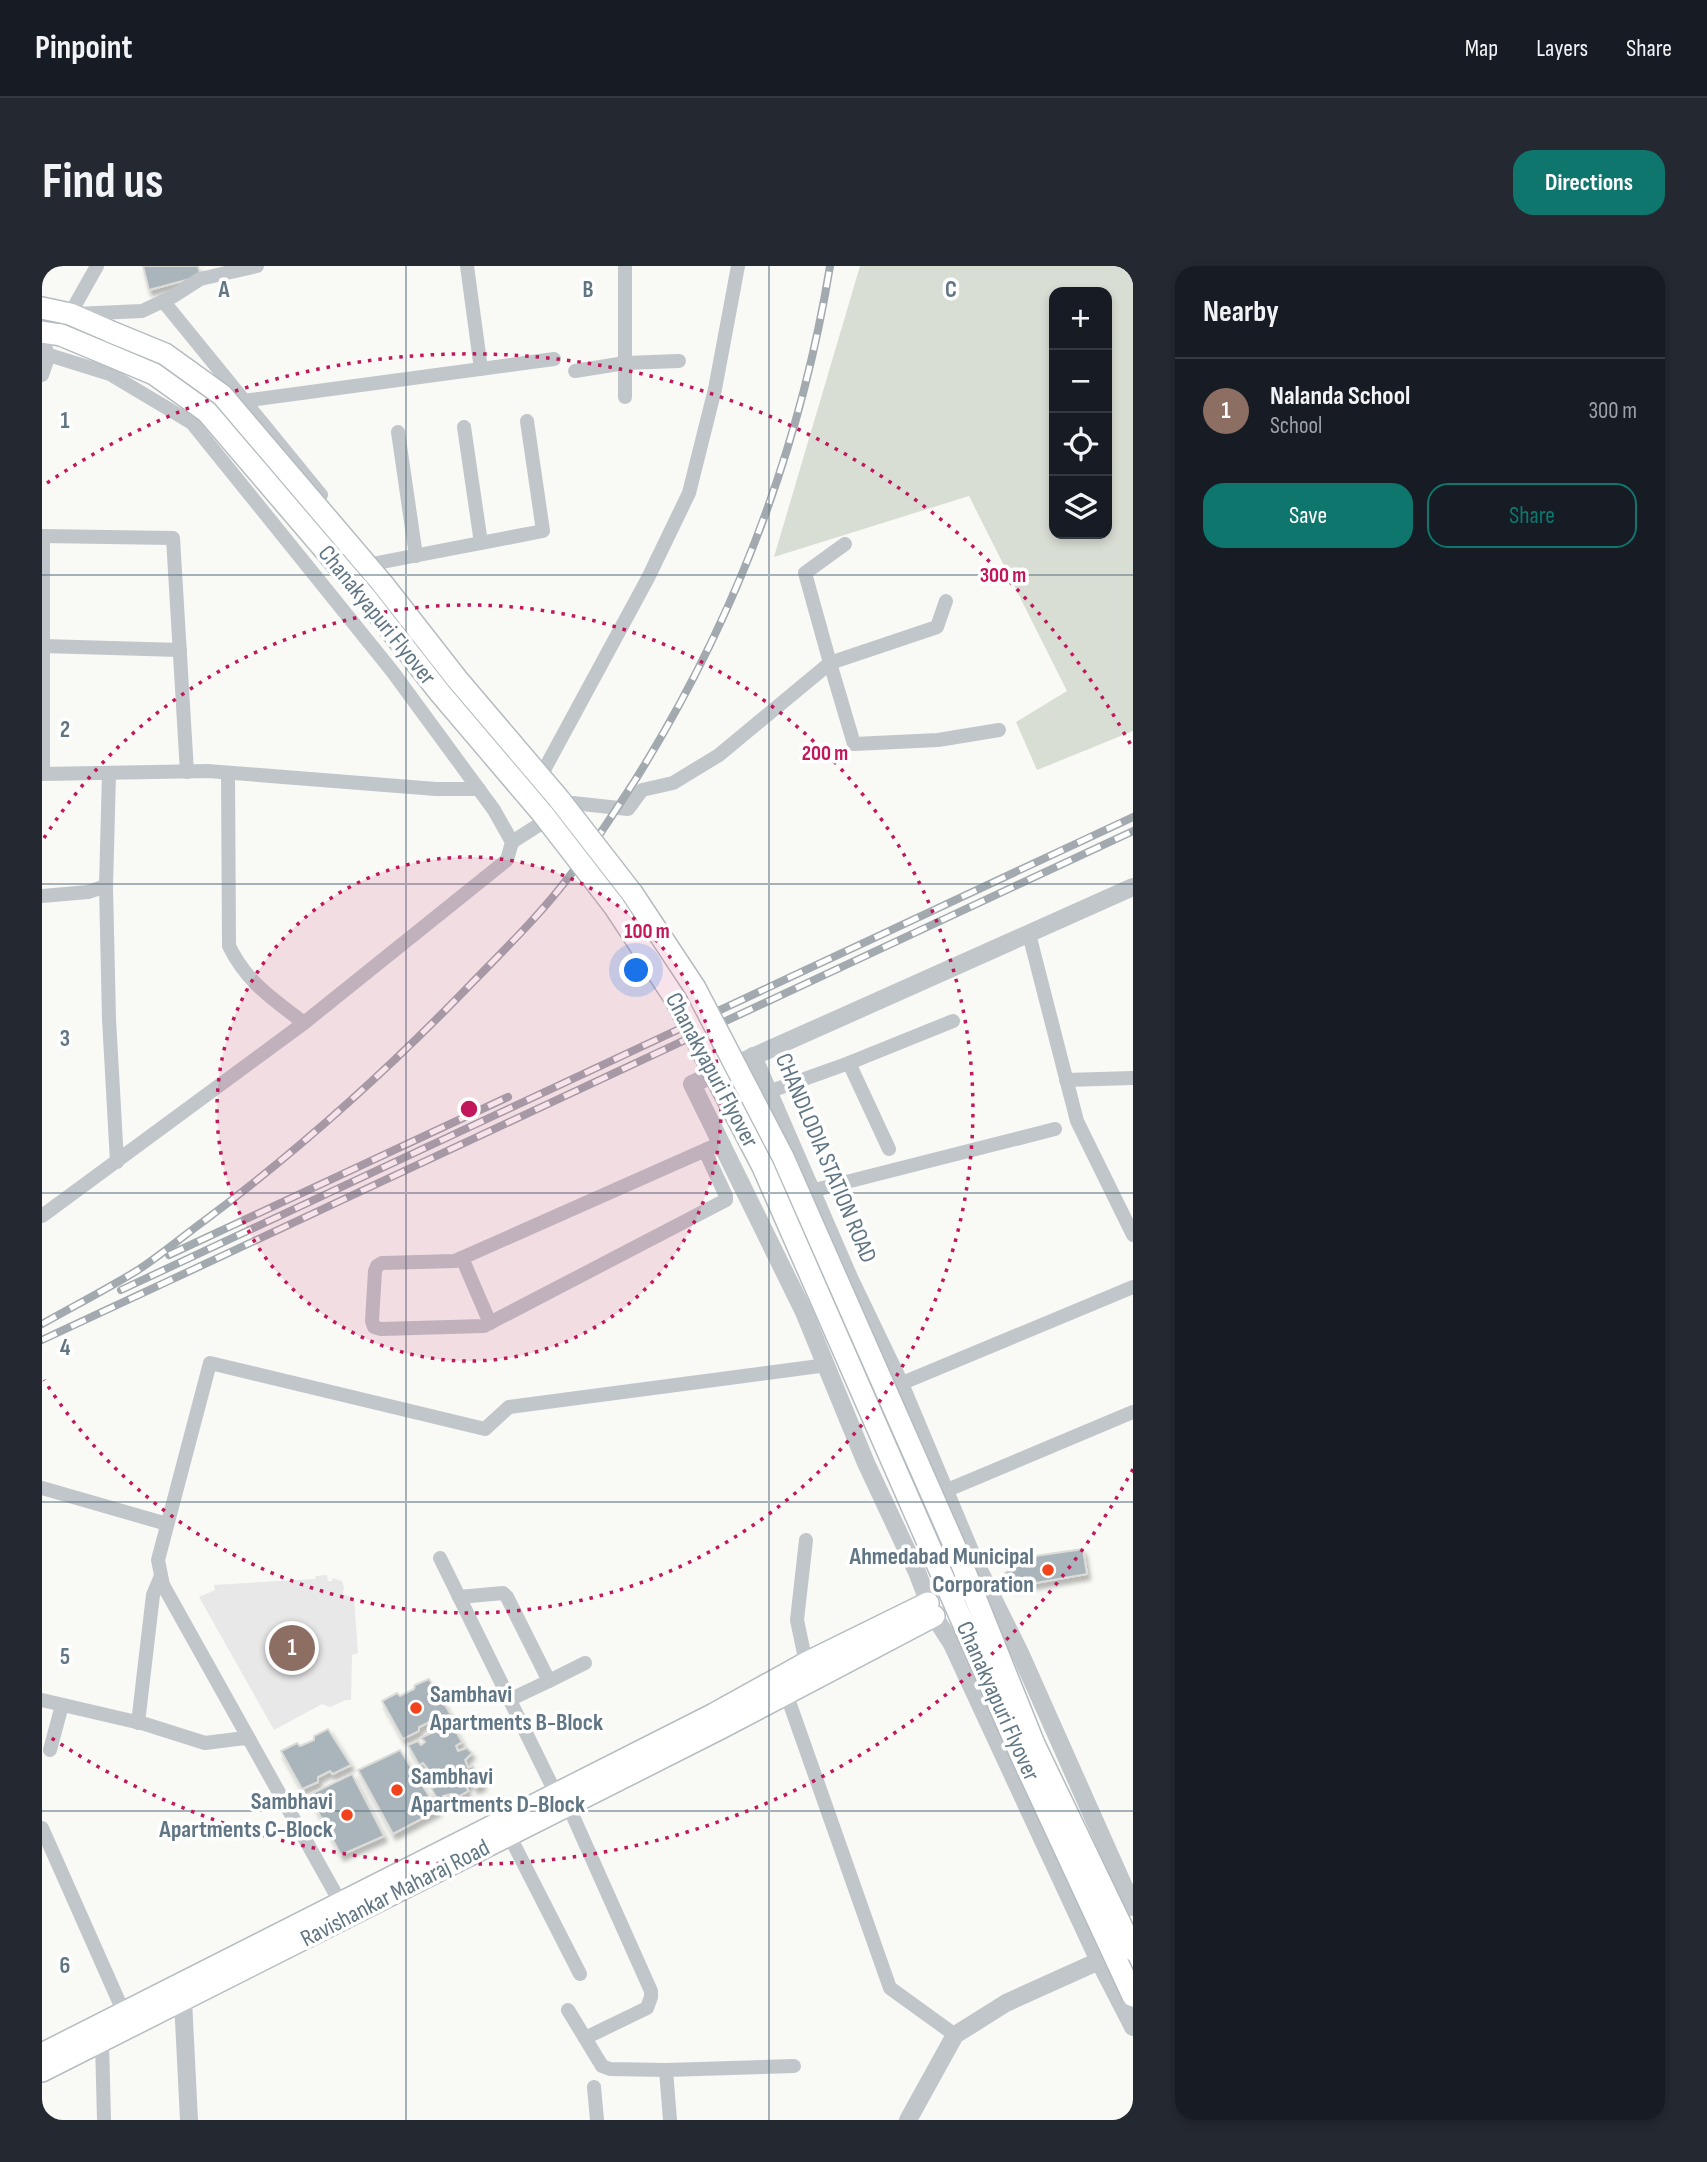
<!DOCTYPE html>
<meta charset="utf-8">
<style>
body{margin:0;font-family:"Sofia Sans Condensed",sans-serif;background:#242831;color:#f1f3f6}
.controls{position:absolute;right:21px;top:21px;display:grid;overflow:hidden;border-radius:14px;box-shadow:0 4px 10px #0003}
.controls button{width:63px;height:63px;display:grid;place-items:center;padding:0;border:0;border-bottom:2px solid #363941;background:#171b24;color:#f1f3f6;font:35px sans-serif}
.you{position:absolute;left:595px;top:705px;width:24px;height:24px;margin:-18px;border:5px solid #fff;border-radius:50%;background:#1a73e8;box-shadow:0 0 0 10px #1a73e833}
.badge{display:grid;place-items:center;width:46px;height:46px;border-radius:50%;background:#0f766e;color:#fff;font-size:23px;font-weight:700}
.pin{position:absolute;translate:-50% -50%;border:4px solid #fff;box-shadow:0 2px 7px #0006}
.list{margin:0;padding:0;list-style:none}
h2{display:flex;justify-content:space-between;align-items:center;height:91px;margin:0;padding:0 28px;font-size:30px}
h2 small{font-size:23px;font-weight:400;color:#9ea1a6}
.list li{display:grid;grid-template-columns:46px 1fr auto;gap:21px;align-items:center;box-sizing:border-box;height:105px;padding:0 28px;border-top:2px solid #363941}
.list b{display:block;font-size:26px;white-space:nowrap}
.list p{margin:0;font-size:23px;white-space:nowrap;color:#9ea1a6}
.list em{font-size:23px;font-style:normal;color:#9ea1a6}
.actions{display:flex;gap:14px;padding:21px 28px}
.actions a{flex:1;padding:16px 0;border:2px solid #0f766e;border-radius:21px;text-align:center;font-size:24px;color:#0f766e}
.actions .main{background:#0f766e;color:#fff}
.icon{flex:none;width:38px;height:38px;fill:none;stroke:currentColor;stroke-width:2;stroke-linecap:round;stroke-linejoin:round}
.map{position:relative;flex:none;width:1091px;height:1854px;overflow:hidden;border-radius:21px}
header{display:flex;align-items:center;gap:42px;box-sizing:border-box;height:98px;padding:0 35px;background:#171b24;border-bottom:2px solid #363941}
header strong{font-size:33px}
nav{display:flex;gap:38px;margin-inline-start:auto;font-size:24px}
.intro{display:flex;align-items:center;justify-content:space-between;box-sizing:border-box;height:168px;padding:0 42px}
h1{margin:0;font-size:49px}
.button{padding:18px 32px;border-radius:21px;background:#0f766e;color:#fff;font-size:24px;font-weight:700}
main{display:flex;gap:42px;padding:0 42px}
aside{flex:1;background:#171b24;border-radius:21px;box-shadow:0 4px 10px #0003}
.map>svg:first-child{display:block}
.built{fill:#e7e8e7}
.green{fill:#d9ded5;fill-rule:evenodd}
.building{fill:#aab4bb;stroke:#dbdbd8;stroke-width:2;filter:url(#shadow)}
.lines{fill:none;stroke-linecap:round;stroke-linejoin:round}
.secondary-casing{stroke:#b5bcc1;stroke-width:24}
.minor{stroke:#c1c6ca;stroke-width:14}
.tertiary{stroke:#c1c6ca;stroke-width:18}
.secondary{stroke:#fff;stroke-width:21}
.rail-casing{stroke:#a2aab0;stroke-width:8}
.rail{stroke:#fff;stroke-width:5;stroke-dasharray:16;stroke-linecap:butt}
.secondary-bridge-casing{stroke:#b5bcc1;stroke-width:24;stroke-linecap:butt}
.secondary-bridge{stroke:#fff;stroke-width:21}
.grid{fill:none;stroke:#617684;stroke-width:2;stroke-opacity:0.55}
.ring{fill:none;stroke:#c2185b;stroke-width:3.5;stroke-dasharray:3.5 7}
.poi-dot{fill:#f2431d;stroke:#fff;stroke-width:2.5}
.labels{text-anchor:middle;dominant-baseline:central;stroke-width:7;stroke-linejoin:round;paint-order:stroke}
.street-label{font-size:24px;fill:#617684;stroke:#fff}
.poi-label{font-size:24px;font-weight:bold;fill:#617684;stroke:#fff;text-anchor:end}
.grid-label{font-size:23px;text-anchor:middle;font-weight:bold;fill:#617684;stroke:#fff;stroke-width:7;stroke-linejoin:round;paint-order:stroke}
.centre{fill:#c2185b;stroke:#fff;stroke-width:3.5}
.ring-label{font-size:21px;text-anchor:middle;font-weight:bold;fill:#c2185b;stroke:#fff;stroke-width:7;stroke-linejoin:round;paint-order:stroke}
</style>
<header>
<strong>Pinpoint</strong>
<nav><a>Map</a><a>Layers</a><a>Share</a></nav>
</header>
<div class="intro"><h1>Find us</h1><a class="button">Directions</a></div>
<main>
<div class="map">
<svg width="1091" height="1854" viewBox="0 0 1091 1854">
<defs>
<filter id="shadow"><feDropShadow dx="3" dy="5.5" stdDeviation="2" flood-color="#0004"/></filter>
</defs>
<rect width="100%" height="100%" fill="#f9f9f6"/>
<path class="built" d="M285 1309 286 1315H291L290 1312 300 1315 302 1321 301 1328 312 1332 316 1387 310 1389 309 1434H304L288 1441 280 1438 232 1464 157 1331 173 1324 172 1319 273 1313 274 1310Z"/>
<path class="green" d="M818 0H1091V465L995 504 974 456 1025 425 927 230 732 291ZM1012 26H1065V268H1012Z"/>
<g class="building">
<path d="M101 0H156L159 10 107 24Z"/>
<path d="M1041 1283 1045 1308 971 1321 963 1307 972 1300 973 1293Z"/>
<path d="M387 1413 409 1449 391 1458 389 1455 377 1461V1465L361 1473 340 1435 355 1427 358 1430 372 1423 373 1419Z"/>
<path d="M409 1457 420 1476 414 1480 416 1485 425 1482 430 1487 423 1494 426 1502 431 1500 441 1519 433 1522 430 1516 424 1519 426 1525 412 1533 409 1528 401 1530 405 1535 398 1538 389 1522 394 1521 392 1513 386 1516 380 1505 385 1502 381 1497 377 1499 366 1479 376 1475 379 1479 383 1476 379 1472 395 1464 399 1468 404 1466 401 1460Z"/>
<path d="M286 1463 309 1499 291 1508 288 1505 276 1511V1516L260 1523 239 1485 255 1477 258 1480 272 1474V1470Z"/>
<path d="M358 1484 396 1544 351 1568 316 1504Z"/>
<path d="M310 1508 342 1570 299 1589 267 1529Z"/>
</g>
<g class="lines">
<defs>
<g id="secondary">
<path d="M0 42 28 48 67 65"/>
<path d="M0 66 19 69"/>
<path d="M0 1788 672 1448 764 1397 886 1337"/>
<path d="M0 1805 679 1462 892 1350"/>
</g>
</defs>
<use href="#secondary" class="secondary-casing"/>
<g class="minor">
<path d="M425 0 439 103"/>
<path d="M583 0V131"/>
<path d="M121 35 279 229"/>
<path d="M28 48 55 0"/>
<path d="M33 48 100 45 130 31 158 13 215 0"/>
<path d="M0 76 7 89 68 108 150 157 350 405 452 544 470 576 465 594 262 757 0 950"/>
<path d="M533 105 583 97 637 95"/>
<path d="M0 109 7 89"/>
<path d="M201 135 512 93"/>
<path d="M422 161 439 277"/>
<path d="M356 166 374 290"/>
<path d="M0 270 131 272 145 506"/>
<path d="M1 270V508"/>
<path d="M335 297 501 265 485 155"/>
<path d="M904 335 895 361 788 397 812 478 896 474 957 464"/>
<path d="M1 380 138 384"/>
<path d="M502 504 606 312 647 227 673 123 696 0"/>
<path d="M186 507 187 680C205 717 231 733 262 757"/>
<path d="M0 508 166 505 394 523H437"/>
<path d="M531 537 586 543 600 524 631 517 677 489 788 397 763 307 803 278"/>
<path d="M470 576 531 537"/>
<path d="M64 620 67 753 75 896"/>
<path d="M0 630 46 626 64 620 67 508"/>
<path d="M987 668 1035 855 1091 969"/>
<path d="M1024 814 1091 812"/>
<path d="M726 826 807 797"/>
<path d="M847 883 807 797 911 755"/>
<path d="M663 885 684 930V934L442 1060 339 1063 332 1061 330 1055 333 1005 335 1000 340 997 413 995 679 877"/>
<path d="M769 925 1013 863"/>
<path d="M420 992 448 1057"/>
<path d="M858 1118 1091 1021"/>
<path d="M0 1222 125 1258"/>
<path d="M903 1225 1091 1146"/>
<path d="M398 1292 514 1528"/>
<path d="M417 1331 461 1327 465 1331 507 1415 467 1434"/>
<path d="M764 1397 755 1354 764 1274"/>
<path d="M507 1415 543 1397"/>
<path d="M744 1427 848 1722 913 1769"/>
<path d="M0 1434 103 1458 163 1477 203 1472 208 1475"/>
<path d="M96 1457 111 1329 119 1310"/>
<path d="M8 1484 20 1439"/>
<path d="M526 1539 609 1725V1731L605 1742 543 1772"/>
<path d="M0 1562 82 1747"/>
<path d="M467 1569 538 1708"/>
<path d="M302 1643 121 1319 116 1294 168 1097 443 1163 467 1141 785 1099"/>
<path d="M526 1744 560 1800 568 1803 624 1804 752 1800"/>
<path d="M60 1775 62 1854"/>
<path d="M624 1804 628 1854"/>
<path d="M552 1821 555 1854"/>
</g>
<g class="tertiary">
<path d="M1091 621 650 818 762 1046 824 1197 875 1306 892 1350 910 1378 1057 1695 1091 1761"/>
<path d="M711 790 808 1014 858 1118 931 1292 978 1387 1091 1641"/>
<path d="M136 1723 141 1734 147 1854"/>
<path d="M866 1854 913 1769 964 1737 1057 1695"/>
</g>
<use href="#secondary" class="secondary"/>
<defs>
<g id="rail">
<path d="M127 989 466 831"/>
<path d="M79 1024 1091 551"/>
<path d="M0 1058C32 1040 65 1023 96 1004 119 989 140 971 162 955 257 884 346 804 429 718 462 684 497 650 526 612 550 582 571 548 592 516 691 358 758 184 788 0"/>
<path d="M0 1074 1091 565"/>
</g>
</defs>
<use href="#rail" class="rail-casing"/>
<use href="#rail" class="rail"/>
<defs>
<g id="secondary-bridge">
<path d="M67 65 123 88 180 129 340 317 415 413 517 533 590 627 653 722 741 891 913 1281 992 1478 1091 1684"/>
<path d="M19 69 112 108 165 146 323 331 398 427 500 547 572 640 634 734 721 901 979 1489 1091 1730"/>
</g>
</defs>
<use href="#secondary-bridge" class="secondary-bridge-casing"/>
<use href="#secondary-bridge" class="secondary-bridge"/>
</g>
<path class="grid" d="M364 0V1854M727 0V1854M0 309H1091M0 618H1091M0 927H1091M0 1236H1091M0 1545H1091"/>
<circle cx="427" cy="843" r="252" fill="#c2185b" fill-opacity=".12"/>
<g class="ring">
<circle cx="427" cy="843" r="252"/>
<path d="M2 572A504 504 0 1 1 2 1114"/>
<path d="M1091 1203A755 755 0 0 1 5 1469M5 217A755 755 0 0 1 1091 483"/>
</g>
<g class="poi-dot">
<circle cx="1006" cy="1304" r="7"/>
<circle cx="374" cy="1442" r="7"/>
<circle cx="355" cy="1524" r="7"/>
<circle cx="305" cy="1549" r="7"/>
</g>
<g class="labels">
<g class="street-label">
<text transform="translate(335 349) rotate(51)">Chanakyapuri Flyover</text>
<text transform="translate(670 804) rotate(62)">Chanakyapuri Flyover</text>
<text transform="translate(784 892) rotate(67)">CHANDLODIA STATION ROAD</text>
<text transform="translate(956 1435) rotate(66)">Chanakyapuri Flyover</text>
<text transform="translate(353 1627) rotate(-27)">Ravishankar Maharaj Road</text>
</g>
<g class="poi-label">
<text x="992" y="1290">Ahmedabad Municipal<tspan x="992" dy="28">Corporation</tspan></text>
<text x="388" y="1428" text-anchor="start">Sambhavi<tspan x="388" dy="28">Apartments B-Block</tspan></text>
<text x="369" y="1510" text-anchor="start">Sambhavi<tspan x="369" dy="28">Apartments D-Block</tspan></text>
<text x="291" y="1535">Sambhavi<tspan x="291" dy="28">Apartments C-Block</tspan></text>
</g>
</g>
<g class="grid-label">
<text x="182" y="31">A</text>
<text x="546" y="31">B</text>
<text x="909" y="31">C</text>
<text x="23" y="162">1</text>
<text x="23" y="471">2</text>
<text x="23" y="780">3</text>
<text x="23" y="1089">4</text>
<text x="23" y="1398">5</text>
<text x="23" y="1707">6</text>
</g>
<circle cx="427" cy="843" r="10" class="centre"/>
<g class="ring-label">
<text x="961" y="316">300 m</text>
<text x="783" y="494">200 m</text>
<text x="605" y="672">100 m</text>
</g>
</svg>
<div class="controls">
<button>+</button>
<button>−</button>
<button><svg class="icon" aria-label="locate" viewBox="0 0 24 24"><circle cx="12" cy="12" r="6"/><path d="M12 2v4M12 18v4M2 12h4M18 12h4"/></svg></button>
<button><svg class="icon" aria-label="layers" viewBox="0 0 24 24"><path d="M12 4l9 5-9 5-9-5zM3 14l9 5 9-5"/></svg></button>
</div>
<div class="you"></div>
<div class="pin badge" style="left:250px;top:1382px;background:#8d6e63">1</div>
</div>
<aside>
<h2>Nearby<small></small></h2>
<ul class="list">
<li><span class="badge" style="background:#8d6e63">1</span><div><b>Nalanda School</b><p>School</p></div><em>300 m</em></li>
</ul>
<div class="actions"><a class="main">Save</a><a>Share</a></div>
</aside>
</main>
